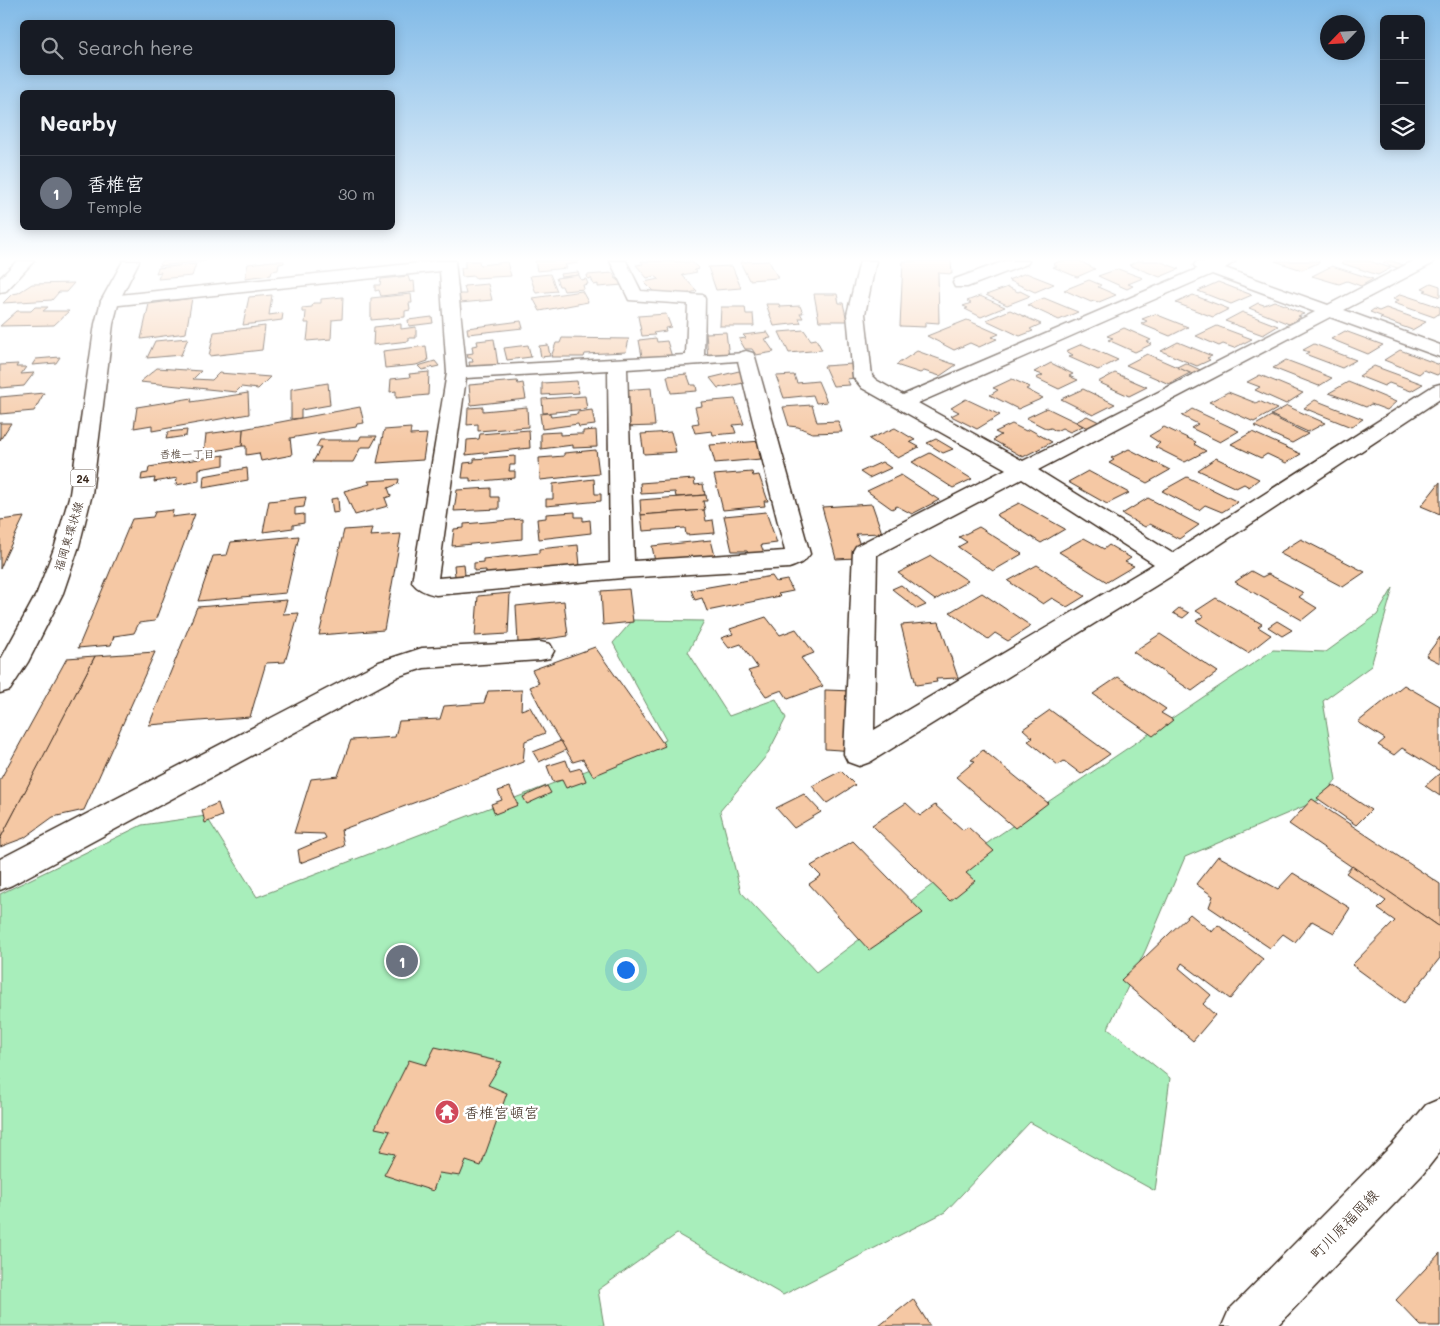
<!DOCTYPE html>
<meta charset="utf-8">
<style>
body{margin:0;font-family:Mali,"Klee One",sans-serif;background:#20242c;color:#f1f3f6}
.controls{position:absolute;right:15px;top:15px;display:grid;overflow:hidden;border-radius:8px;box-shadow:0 2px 12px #0003}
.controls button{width:45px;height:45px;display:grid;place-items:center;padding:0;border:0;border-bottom:1px solid #363941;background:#171b24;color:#f1f3f6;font:25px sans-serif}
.compass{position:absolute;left:1320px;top:15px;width:45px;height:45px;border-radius:50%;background:#171b24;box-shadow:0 2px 12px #0003;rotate:245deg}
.you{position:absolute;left:625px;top:969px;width:18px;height:18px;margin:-12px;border:4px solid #fff;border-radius:50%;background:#1a73e8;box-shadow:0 0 0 8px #1a73e833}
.badge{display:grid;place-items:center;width:32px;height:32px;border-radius:50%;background:#d1495b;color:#fff;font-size:16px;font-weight:700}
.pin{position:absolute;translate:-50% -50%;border:2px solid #fff;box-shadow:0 1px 5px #0006}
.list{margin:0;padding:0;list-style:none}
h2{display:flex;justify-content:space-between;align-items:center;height:65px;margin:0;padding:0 20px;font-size:21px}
h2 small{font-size:16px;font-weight:400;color:#9ea1a6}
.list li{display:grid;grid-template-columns:32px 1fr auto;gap:15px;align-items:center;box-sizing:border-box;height:75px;padding:0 20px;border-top:1px solid #363941}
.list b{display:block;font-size:19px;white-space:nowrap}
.list p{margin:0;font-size:16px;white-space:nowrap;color:#9ea1a6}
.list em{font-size:16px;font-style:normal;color:#9ea1a6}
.icon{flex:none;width:28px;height:28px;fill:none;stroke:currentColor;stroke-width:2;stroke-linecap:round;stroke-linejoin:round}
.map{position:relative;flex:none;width:1440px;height:1326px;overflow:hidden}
.search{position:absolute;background:#171b24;box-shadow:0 2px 12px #0003;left:20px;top:20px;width:375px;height:55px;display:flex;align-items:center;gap:12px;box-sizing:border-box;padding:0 18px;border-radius:8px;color:#9ea1a6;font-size:19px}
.panel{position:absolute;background:#171b24;box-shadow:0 2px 12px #0003;left:20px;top:90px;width:375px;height:140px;border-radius:8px}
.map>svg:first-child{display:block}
.green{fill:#a8eebb;stroke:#728c6c}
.building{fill:#f5c8a4;stroke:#3b2a1e}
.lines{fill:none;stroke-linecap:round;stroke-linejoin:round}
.service-casing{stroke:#3b2a1e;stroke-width:3}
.minor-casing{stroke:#3b2a1e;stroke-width:3}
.secondary-casing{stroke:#3b2a1e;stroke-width:3}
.primary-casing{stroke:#3b2a1e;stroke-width:3}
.service{fill:#fff;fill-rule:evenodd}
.minor{fill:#fff;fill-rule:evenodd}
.secondary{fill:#fff;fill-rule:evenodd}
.primary{fill:#fff;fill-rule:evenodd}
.labels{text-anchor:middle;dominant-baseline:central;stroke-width:5;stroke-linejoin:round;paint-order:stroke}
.far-neighbourhood-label{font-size:11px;fill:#3b2a1e;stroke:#fff}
.shield{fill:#fff;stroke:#766a62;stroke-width:1}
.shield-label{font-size:11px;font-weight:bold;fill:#3b2a1e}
.street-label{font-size:12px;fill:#3b2a1e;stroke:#fff}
.near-poi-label{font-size:15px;fill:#3b2a1e;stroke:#fff;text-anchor:start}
.near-street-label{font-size:15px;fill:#3b2a1e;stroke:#fff}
</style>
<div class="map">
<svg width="1440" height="1326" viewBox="0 0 1440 1326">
<rect width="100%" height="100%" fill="#fff"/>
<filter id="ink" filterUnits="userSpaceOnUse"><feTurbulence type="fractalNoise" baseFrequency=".02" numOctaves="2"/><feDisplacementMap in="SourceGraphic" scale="10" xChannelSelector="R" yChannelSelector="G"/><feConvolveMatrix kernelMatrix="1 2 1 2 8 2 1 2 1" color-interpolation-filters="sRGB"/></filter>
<g filter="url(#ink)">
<path class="green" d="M1393 588 1371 666 1323 701 1336 780 1319 800 1185 857 1146 949 1108 1028 1170 1078 1155 1191 1030 1122 945 1212 783 1295 677 1234 598 1290 604 1326H0V894L142 825 206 816 257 897 666 740 613 643 633 620 704 621 688 652 729 716 776 699 786 718 767 755 720 811 741 892 816 972 993 839 1273 650 1326 652 1377 615Z"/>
<g class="building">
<path d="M161 261H205L159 266Z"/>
<path d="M272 261H284V263L279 264 278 270 272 271 271 275 245 278 248 264Z"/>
<path d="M465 261H479L480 265 507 262 511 276 474 278V276L462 277 461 268H465Z"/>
<path d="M535 261H577L578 263 565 265 567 268 537 271Z"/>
<path d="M641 261 692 262 699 269 694 270 697 272 682 275 697 291 678 296 648 293 654 292 644 282 659 279 655 276 647 278 636 265 643 264Z"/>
<path d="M769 261 778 278 749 280 740 262Z"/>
<path d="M903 261H951L952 274 938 273 939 323 925 322V327L900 326Z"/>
<path d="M1060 261H1080L1095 269 1077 277 1053 267 1057 266 1053 264Z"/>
<path d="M1138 261H1159L1179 269 1160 277 1129 265Z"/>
<path d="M1275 261H1317L1320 262 1302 270Z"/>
<path d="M1344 261H1369L1391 268 1378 275 1341 263Z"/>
<path d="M1386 261H1392L1409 267 1403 270 1383 263Z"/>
<path d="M196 264 192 276 158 279 161 272 156 273 158 268Z"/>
<path d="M732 266 741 288 716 290 708 267Z"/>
<path d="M1332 266 1373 279 1361 286 1347 281 1339 284 1312 276Z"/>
<path d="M1118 269 1143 278 1128 284 1133 286 1127 289 1098 276Z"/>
<path d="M578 272 579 275 561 277 560 274Z"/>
<path d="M613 273 616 279 620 278 623 285 598 287V284L594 285 591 278 588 279 587 275Z"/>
<path d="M1026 273 1054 284 1035 292 1008 280Z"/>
<path d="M550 274 557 291 536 293 530 276Z"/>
<path d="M579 275 581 280 586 279 588 284 583 285 584 289 564 291 562 286H559L556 278Z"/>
<path d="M408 276 410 282 414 281 415 292 381 296 379 290 375 291V285H380L381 279Z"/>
<path d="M1089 280 1101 285 1098 287 1116 295 1099 302 1094 301 1091 302 1064 290Z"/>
<path d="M1218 282 1252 295 1231 304 1198 291Z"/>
<path d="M74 283 66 292H59L52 300 3 303 12 294 18 293 32 284Z"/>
<path d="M1431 283 1440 286V297L1424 291 1427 290 1422 288Z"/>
<path d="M488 284 492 300 460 303 458 294H466L464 286Z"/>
<path d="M1008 287 1018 292 1020 291 1030 296 1007 305 986 295Z"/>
<path d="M582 291 588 302 540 311 533 298Z"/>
<path d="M411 294 412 303H409L410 310 405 311V317L371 320V298Z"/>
<path d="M814 294H837L839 303H843L847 321H819Z"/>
<path d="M1401 294 1440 307V313L1434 317 1394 303 1399 300 1393 299Z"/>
<path d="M272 295 269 315 283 313 282 320 243 325 249 297Z"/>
<path d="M1193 295 1229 309 1213 317 1176 303Z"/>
<path d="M980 296 1005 307 981 317 965 309 968 308 963 306 971 303 967 301Z"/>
<path d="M343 297 342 319 332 320 331 339 307 341 309 323H305L306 312H302V308L312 307 313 303H321V299Z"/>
<path d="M192 298 186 333 141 339 149 304Z"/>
<path d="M1044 298 1078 312 1059 320 1027 305Z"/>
<path d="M1274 301 1288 306 1287 307 1304 314 1298 316 1301 317 1289 324 1249 308 1258 303 1264 305Z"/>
<path d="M766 304H779L780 307 800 306 803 313H800L803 318H799L801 323 774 326Z"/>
<path d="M35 307H48L43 311H69L54 325 0 326 17 311H31Z"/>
<path d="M721 307H745L746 314H753L754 326H720Z"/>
<path d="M1386 308 1426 322 1412 330 1380 318 1383 317 1370 312 1374 309 1379 311Z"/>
<path d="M1010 310 1041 324 1030 329 1033 331 1020 336 986 320Z"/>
<path d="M1242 312 1278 326 1263 335 1225 321Z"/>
<path d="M666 314 671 327 665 328 666 331 653 333 655 335 642 336 638 316Z"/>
<path d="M1155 314 1188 327 1170 336 1141 324 1147 321 1142 319Z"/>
<path d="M432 317 433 323 409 326 408 320Z"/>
<path d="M967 320 999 334 992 337 997 339 979 347 970 343 954 350 927 336Z"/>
<path d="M521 321 523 328 468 334 467 328Z"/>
<path d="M401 324V329L416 327V338H409V341L373 345 374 327Z"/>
<path d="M265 326 262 350 209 356 214 332Z"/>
<path d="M1217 326 1252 339 1234 348 1223 344 1219 346 1196 336Z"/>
<path d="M1124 328 1151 340 1147 342 1152 344 1135 352 1108 340 1113 338 1107 336Z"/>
<path d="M804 330 811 340 816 339 822 350 789 353 779 332Z"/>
<path d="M1345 331 1383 345 1368 354 1331 339Z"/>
<path d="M726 332 729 357 708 358 706 333Z"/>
<path d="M767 332 771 338 765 339 774 352 756 355 752 349H745L739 339 746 338 743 335Z"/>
<path d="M188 338 181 355 147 358 155 341Z"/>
<path d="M562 338 629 339 626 352 585 354 584 357H551L556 343H560Z"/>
<path d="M656 338 657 342 667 341 672 357 643 362 639 340Z"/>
<path d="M494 339 498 365 470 369 469 362H473L472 358H468L467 354 473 353 472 346 478 345 477 341Z"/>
<path d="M1178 342 1212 356 1207 358 1210 360 1197 366 1161 351Z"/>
<path d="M1082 344 1118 360 1098 370 1069 357 1073 355 1066 351Z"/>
<path d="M1314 344 1356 360 1342 368 1305 354 1309 352 1303 350Z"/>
<path d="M528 345 531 357 507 360 504 348Z"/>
<path d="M548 345 550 356 541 357 539 346Z"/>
<path d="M426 346 428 361 416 365 385 368 383 351Z"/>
<path d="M1400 350 1440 365V373L1437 375 1424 370 1419 374 1384 360Z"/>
<path d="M917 351 956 365 940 376 924 371 920 373 896 365Z"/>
<path d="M1147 354 1177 367 1190 373 1169 384 1126 365Z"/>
<path d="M60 357 56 363 32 365 36 359Z"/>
<path d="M1286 360 1302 366 1332 378 1319 386 1273 368Z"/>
<path d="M435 361 439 366 422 370 418 366Z"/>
<path d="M1051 363 1073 374 1069 376 1078 380 1059 389 1036 378 1043 375 1034 372Z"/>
<path d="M1185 363 1205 372 1197 376 1177 367Z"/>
<path d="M18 364 16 367H26L21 374 34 373 24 386 0 388V365Z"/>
<path d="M852 364 856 371 851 372 855 378 847 379 850 385 833 386 824 366Z"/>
<path d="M1374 366 1423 384 1411 391 1389 383 1384 386 1359 376Z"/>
<path d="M157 368 201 371 193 379 212 380 219 373 270 377 258 389 241 387 236 392 140 382Z"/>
<path d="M739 371 749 382 718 388 710 378Z"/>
<path d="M429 372 428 395 396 398V391L390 392 391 379 410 377 409 374Z"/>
<path d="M1115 373 1147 387 1129 396 1098 382Z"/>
<path d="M687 374 691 385H696L697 391 671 393 667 376Z"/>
<path d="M794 375 797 383 818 381 827 402 816 403 813 395 784 398 776 376Z"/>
<path d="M1260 375 1303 393 1286 404 1255 390 1260 387 1247 382Z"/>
<path d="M1012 379 1030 387 1026 389 1043 398 1018 409 990 395 998 390 993 388Z"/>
<path d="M517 381 518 384 523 383 526 399 471 405 469 385Z"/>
<path d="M577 381 579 393 542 395V383Z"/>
<path d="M1348 382 1353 384 1396 402 1387 410 1371 404 1366 407 1329 393Z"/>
<path d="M328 383 330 405 301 410V418L291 419V389Z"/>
<path d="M651 388 655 426 623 427 621 390Z"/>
<path d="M1083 389 1115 404 1093 415 1061 399Z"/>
<path d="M1228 392 1256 403 1259 401 1277 409 1254 422 1209 402Z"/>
<path d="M44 393 34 411 0 414V397Z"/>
<path d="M248 393 249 414 152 431V425L134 428 137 407 192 398 191 402Z"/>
<path d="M585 396 587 409 543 413 542 399Z"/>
<path d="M735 399 744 424 733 425 736 433 713 435 712 431 695 433 692 424 699 423 695 407 702 406 701 402Z"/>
<path d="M966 399 1000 415 977 429 951 416 959 412 951 408Z"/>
<path d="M1315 400 1363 419 1351 427 1304 408Z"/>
<path d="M812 405 817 422 838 421 842 432 812 433 798 427 789 426 783 407Z"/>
<path d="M1287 406 1325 423 1308 432 1271 415Z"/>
<path d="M360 407 364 423 357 424 356 427 290 438 292 455 261 461 259 453 246 455V446H242L243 429Z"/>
<path d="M483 407V411L527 407 528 427 478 431V424L467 425 468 408Z"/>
<path d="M1047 408 1076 422 1083 426 1070 432 1062 428 1056 431 1051 428 1047 429 1026 418Z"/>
<path d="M1192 409 1239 431 1220 442 1191 428 1198 424 1182 416Z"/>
<path d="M592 410 595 425 579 427 578 424 542 429 540 414 550 413 551 417 578 414 577 412Z"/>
<path d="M1087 416 1107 426 1095 432 1076 422Z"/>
<path d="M1271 416 1308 434 1292 443 1254 426Z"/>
<path d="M0 423H11L0 440Z"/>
<path d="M1012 424 1026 431 1029 429 1052 442 1023 457 993 440 1001 435 995 432Z"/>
<path d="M1164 427 1196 442 1194 444 1206 451 1185 462 1155 447 1160 443 1149 436Z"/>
<path d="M411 428 410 435 427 434 423 460 377 463 384 430Z"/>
<path d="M895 428 915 440 910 442 919 447 898 458 869 439Z"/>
<path d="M243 429 242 446 204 453 206 434Z"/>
<path d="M187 430 186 436 166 439 168 432Z"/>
<path d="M529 430 530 448 466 455 467 440 479 439 480 434Z"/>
<path d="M596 430 597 447 573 448V445L541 449V433L560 432V435L577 434H583V431Z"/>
<path d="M671 432 676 452 644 454 641 434Z"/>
<path d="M1252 432 1301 454 1286 463 1267 454 1261 458 1231 444Z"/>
<path d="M361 436H377L371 447H361L353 462H313L321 447H316L320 440H359Z"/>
<path d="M936 439 953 449 943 453 927 443Z"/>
<path d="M761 441 767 453H759L761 459 715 463 710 445Z"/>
<path d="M1129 449 1170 470 1147 483 1109 463 1114 460 1111 458Z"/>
<path d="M596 450 599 474 540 480 539 458 564 456V453Z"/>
<path d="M930 453 972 479 953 488 912 462Z"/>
<path d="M224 455V465L199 469V481L176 485 177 478 154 482 155 478 141 480 142 474 148 473 149 467Z"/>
<path d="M515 456V465H510L509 471H515V478L470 482V478H462L464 463 474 462V459Z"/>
<path d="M1216 458 1259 479 1249 487 1244 484 1236 488 1198 470Z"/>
<path d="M882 462 891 468 869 478 860 472Z"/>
<path d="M247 468 248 480 203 488 204 476Z"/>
<path d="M1088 471 1129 493 1107 504 1068 482Z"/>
<path d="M752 472 753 476 759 475 768 501H764L765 506 723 510 714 475Z"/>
<path d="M901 475 939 500 912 514 897 506 892 509 867 491Z"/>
<path d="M1187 477 1238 502 1222 512 1205 505 1199 510 1162 491Z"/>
<path d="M399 479 398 484 388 488 391 496 385 498 388 506 355 515 344 491 370 484 368 481Z"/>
<path d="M594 479 595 494H601V501L546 506V499H553V484Z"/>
<path d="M694 479 695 485 703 484 705 495 676 497 675 492 641 494 640 483Z"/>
<path d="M1440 482V514L1421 506Z"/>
<path d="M491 488V497H499V509L454 511 457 490Z"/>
<path d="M706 495 707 501H703L705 510 641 515 640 500Z"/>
<path d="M306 497 304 507 295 508V515L304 514V523L293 525V528L263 532 269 501Z"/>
<path d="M338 498 339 512 333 513 331 499Z"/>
<path d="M1148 498 1199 525 1179 539 1150 524 1145 527 1122 514Z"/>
<path d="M1019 503 1065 529 1041 543 996 515Z"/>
<path d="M872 504 882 533 856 534 861 548H854L857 558 836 559 822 507Z"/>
<path d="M173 510 172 517 195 514 155 621 139 623 134 633 114 636 111 645 78 648 132 519 153 517 155 512Z"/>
<path d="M704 510 706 521 713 520 715 533 686 535 685 528 643 531 641 515Z"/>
<path d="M575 512V517H583V521L590 520 591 533 539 539 537 519 546 518V514Z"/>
<path d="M766 512 777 543 761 545 764 553 749 555 747 551H732L724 516Z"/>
<path d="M24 517 5 557 0 569V520Z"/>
<path d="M522 519V539L452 546 454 529 464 528V524Z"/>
<path d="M979 527 1022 554 993 571 958 547 967 542 959 537Z"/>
<path d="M372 528 370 536 401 534 384 630 319 635 344 530Z"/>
<path d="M299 536 286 593 198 601 213 556 227 555 231 542Z"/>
<path d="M1084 538 1104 549 1109 545 1131 558 1125 562 1134 566 1107 582 1059 552Z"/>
<path d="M1301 539 1365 572 1343 587 1279 553Z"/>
<path d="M711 540 715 556 655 562 652 546Z"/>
<path d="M578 545 580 566 486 575V570L474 571V563L483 562V559L539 553V549Z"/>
<path d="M931 556 968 581 935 600 898 573Z"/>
<path d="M464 564 465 575 455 576 454 565Z"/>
<path d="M1037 565 1085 596 1067 607 1052 598 1043 604 1008 581Z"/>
<path d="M1251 571 1262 577 1268 574 1304 593 1299 597 1317 608 1302 620 1235 582Z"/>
<path d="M772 576 776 582 787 580 793 591 778 594 780 596 707 611 702 598 695 600 691 590Z"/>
<path d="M901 585 926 605 917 609 892 589Z"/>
<path d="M629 589 633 622 603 625 601 591Z"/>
<path d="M510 593 508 634 475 636 478 596Z"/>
<path d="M982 593 1031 626 1008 641 995 633 988 639 950 612Z"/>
<path d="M1216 598 1262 624 1258 627 1271 635 1248 653 1196 621 1204 616 1196 611Z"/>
<path d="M287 600 283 614 299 613 285 662 266 663 250 717 149 725 197 607Z"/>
<path d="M564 601 568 636 518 643 516 606Z"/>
<path d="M1179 608 1189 613 1183 618 1173 613Z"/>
<path d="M766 617 780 635 796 629 814 653 801 658 823 686 788 699 782 690 766 696 748 671 758 668 741 644 729 648 721 638 733 634 730 629Z"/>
<path d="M1277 621 1292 630 1282 636 1268 627Z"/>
<path d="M939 622 958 678 936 679 937 682 916 685 901 625Z"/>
<path d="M1160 634 1218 672 1192 691 1133 652Z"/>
<path d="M1440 637V663L1426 656Z"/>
<path d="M595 647 665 746 593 776 583 759 573 762 546 718 530 687 539 683 532 670Z"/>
<path d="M155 652 84 810 53 817 24 838 0 847V839L95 656Z"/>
<path d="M95 656 43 757 0 839V780L67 658Z"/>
<path d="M1118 677 1166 709 1161 713 1173 720 1153 736 1093 694Z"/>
<path d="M1404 685 1440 706V771L1402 748 1394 755 1378 745 1385 739 1358 722Z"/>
<path d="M522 690 521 710 530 707 545 733 525 741 523 762 341 830 344 846 300 863 298 850 326 838 324 834 294 833 311 779 338 776 351 740 395 737 399 721 440 719 444 706 484 703 488 691Z"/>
<path d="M825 690 853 691 855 751 825 749Z"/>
<path d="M1050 710 1110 754 1081 774 1064 761 1058 765 1028 741 1033 738 1023 729Z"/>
<path d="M561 741 566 750 539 762 533 752Z"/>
<path d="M983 750 1048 803 1015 828 956 777 975 761 971 760Z"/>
<path d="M566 760 570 771 581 768 586 781 566 788 562 780 553 782 547 766Z"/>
<path d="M841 771 855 785 827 803 812 786Z"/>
<path d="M1440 773V796L1425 786Z"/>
<path d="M1333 785 1371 810 1356 825 1317 798Z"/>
<path d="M547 786 551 793 527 804 523 797Z"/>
<path d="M510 787 518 805 495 814 491 804 502 800 498 791Z"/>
<path d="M804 794 821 812 794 828 776 808Z"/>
<path d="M1312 799 1440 884V927L1289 824Z"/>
<path d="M218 803 222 816 205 823 202 810Z"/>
<path d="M906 803 920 816 935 805 963 830 968 827 994 851 966 873 975 881 950 901 872 825Z"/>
<path d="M853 841 923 913 869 950 809 884 821 876 811 866Z"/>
<path d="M1218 856 1278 889 1293 873 1350 908 1334 933 1312 921 1295 942 1283 934 1270 948 1209 907 1213 896 1196 884Z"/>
<path d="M1352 866 1440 927V958L1404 1003 1352 965 1395 921 1378 909 1386 901 1346 873Z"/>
<path d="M1190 914 1212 932 1218 925 1263 959 1230 999 1182 963 1179 968 1211 995 1203 1004 1215 1015 1193 1041 1121 980Z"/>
<path d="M435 1047 502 1062 488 1085 507 1093 481 1166 466 1161 460 1176 439 1173 433 1191 384 1175 395 1154 380 1151 390 1131 375 1128 409 1060 426 1065Z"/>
<path d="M1440 1253V1326H1421L1396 1300Z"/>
<path d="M913 1299 930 1326H879Z"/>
</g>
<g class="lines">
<defs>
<path id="service" d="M746 353 752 357 750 360 695 364 689 360 695 356Z"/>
<g id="minor">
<path d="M17 261H34L6 291 0 292V278Z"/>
<path d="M437 261H455L466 367 686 355 688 304 629 300 610 261H626L641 291 703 295 705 299 704 360 702 364 627 369 634 561 785 551 737 357 739 353 746 351 753 353 755 357 810 554C805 562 798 565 789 568L622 578 436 595C426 593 418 590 412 582L447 373 440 271 110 306 104 305 101 301 104 297 110 296ZM608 370 610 563 438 578 466 378Z"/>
<path d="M860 261H876L865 314 872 376 876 380 903 395 1197 269 1194 265 1196 262 1236 261 1225 268 1328 305 1413 261H1434L1432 264 1344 310 1440 345V357L1330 317 1038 470 1172 553 1433 386 1440 384V399L1181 570 870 762 859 766 848 762 844 754 853 551 856 546 1006 469 862 388 853 377 847 314ZM1212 274 1315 312 1023 461 918 403ZM1022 479 1154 564 874 730 877 555Z"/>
<path d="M1005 261H1029L1027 264 967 287H955L953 283 955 279Z"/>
<path d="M540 642 550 644 554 651 550 658 540 660 424 668 399 676 12 885 0 890V859L379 662 422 648Z"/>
</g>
<path id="secondary" d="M1440 1099V1152L1422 1175 1277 1326H1222L1229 1310 1392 1145 1426 1105Z"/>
<path id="primary" d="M123 261H139L119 301 113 324 92 494 79 546 63 593 28 662 10 690 0 693V661L37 593 55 546 70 494 95 324 101 301Z"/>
</defs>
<use href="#service" class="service-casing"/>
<use href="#minor" class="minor-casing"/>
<use href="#secondary" class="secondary-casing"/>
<use href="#primary" class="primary-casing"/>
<use href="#service" class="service"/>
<use href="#minor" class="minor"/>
<use href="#secondary" class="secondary"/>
<use href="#primary" class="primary"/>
</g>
</g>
<linearGradient id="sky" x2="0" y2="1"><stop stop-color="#81bae7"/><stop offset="0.58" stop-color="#fff"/><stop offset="1" stop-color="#fff" stop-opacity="0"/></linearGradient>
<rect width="1440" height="447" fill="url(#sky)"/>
<defs>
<symbol id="temple-disc" viewBox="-11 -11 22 22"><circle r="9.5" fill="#d1495b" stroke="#fff"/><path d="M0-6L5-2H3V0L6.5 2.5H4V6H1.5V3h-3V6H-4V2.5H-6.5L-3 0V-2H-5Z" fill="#fff"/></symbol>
</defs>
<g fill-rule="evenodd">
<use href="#temple-disc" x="433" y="1098" width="28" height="28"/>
</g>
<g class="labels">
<g class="far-neighbourhood-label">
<text x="187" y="453">香椎一丁目</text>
</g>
<rect class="shield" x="70.5" y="469.5" width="25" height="17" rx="4"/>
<g class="shield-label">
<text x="83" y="478">24</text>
</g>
<g class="street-label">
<text transform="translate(68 536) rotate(-73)">福岡東環状線</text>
</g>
<g class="near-poi-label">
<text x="464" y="1112">香椎宮頓宮</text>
</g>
<g class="near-street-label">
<text transform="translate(1344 1224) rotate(-46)">町川原福岡線</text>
</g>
</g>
</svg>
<div class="controls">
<button>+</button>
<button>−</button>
<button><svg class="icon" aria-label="layers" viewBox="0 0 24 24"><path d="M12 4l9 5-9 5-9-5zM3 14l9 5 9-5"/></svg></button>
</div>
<svg class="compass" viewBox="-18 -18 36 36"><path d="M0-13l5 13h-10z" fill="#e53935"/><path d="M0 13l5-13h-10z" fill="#9ea1a6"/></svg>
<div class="you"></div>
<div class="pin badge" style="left:402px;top:961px;background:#6b7280">1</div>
<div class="search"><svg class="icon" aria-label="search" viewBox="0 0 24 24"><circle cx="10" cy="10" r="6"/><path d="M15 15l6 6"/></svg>Search here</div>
<section class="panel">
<h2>Nearby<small></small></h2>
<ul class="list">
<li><span class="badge" style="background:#6b7280">1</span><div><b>香椎宮</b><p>Temple</p></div><em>30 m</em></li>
</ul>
</section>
</div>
